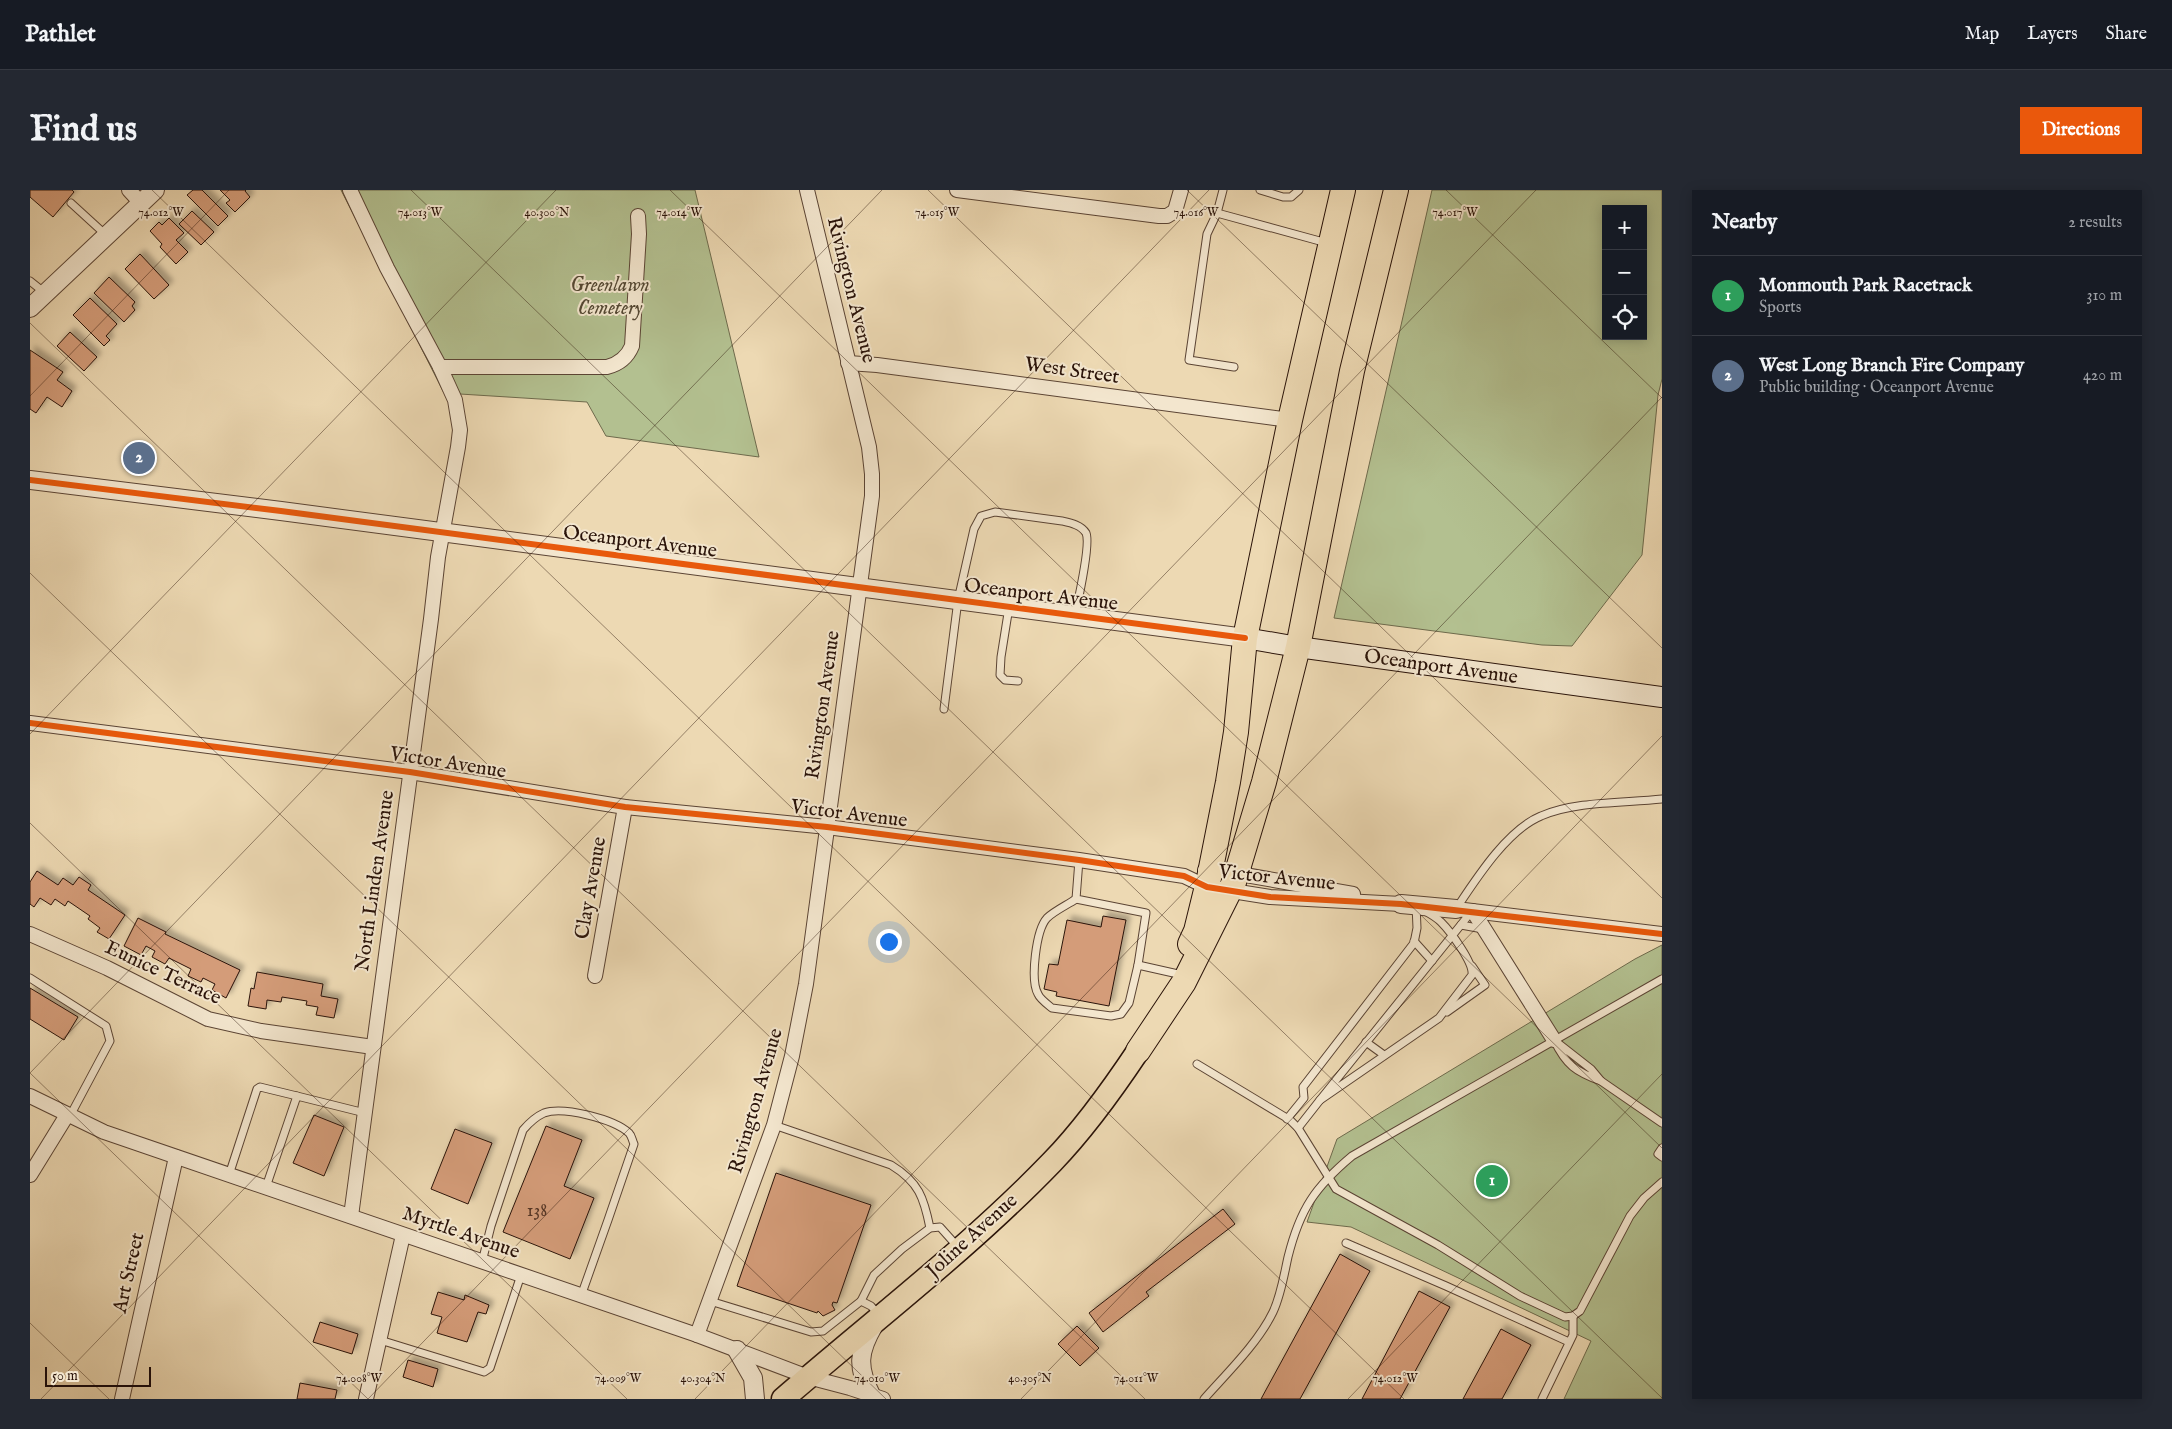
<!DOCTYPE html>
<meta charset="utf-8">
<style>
body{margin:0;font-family:"IM FELL English",serif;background:#242831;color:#f1f3f6}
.controls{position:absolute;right:15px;top:15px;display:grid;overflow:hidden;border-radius:0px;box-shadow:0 2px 12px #0003}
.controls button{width:45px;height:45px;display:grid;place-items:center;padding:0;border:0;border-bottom:1px solid #363941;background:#171b24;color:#f1f3f6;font:25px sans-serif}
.scale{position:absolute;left:15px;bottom:12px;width:106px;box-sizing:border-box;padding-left:5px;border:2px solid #2a1309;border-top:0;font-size:14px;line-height:18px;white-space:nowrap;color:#2a1309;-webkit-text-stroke:4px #f3e6ce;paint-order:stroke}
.you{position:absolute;left:858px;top:751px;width:18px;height:18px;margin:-12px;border:4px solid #fff;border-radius:50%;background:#1a73e8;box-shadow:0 0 0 8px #1a73e833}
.badge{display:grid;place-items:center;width:32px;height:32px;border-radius:50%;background:#ea580c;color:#fff;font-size:16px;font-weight:700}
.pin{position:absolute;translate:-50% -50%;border:2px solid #fff;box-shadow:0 1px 5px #0006}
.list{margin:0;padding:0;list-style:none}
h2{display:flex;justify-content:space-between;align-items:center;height:65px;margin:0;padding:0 20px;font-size:21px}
h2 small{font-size:16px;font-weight:400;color:#9ea1a6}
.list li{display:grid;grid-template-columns:32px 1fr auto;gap:15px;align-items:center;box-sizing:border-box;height:80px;padding:0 20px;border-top:1px solid #363941}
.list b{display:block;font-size:19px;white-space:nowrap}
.list p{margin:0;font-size:16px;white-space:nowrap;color:#9ea1a6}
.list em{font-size:16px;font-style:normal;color:#9ea1a6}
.icon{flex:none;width:28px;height:28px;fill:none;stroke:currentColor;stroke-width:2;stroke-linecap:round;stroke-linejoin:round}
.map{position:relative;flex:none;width:1632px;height:1209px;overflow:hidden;border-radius:0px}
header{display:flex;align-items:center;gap:30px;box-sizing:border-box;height:70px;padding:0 25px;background:#171b24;border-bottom:1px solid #363941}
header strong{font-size:24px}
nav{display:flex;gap:28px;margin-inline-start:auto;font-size:18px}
.intro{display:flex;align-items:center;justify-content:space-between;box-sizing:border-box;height:120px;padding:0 30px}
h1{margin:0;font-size:35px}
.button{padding:12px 22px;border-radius:0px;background:#ea580c;color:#fff;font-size:18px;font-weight:700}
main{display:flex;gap:30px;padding:0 30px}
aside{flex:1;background:#171b24;border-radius:0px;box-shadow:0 2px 12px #0003}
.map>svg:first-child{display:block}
.green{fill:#b3c090;stroke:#6e6a4c;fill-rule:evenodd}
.building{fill:#d49c79;stroke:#2a1309;filter:url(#shadow)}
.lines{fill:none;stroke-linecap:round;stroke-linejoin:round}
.service-casing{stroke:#5b4434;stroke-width:9}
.minor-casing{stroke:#5b4434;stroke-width:16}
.tertiary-casing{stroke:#5b4434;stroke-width:20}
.secondary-casing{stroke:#2a1309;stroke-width:22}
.primary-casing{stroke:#2a1309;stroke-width:25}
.trunk-casing{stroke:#2a1309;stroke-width:26}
.service{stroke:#f3e6ce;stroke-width:7}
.minor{stroke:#f3e6ce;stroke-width:14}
.tertiary{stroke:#f3e6ce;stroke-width:18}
.secondary{stroke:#f3e6ce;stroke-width:20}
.primary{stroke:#edd9b3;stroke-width:22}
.trunk{stroke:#edd9b3;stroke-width:24}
.cycleway-casing{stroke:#f3e6ce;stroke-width:9}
.cycleway{stroke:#e8590c;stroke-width:6}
.ticks{fill:none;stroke:#2a1309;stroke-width:1;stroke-opacity:0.45}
.labels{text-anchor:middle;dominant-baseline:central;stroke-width:4;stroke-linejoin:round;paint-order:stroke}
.number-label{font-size:18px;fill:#543525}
.park-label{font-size:20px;font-style:italic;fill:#534732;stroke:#f3e6ce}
.street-label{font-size:20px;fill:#2a1309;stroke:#f3e6ce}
.ticks-label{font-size:12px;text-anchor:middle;fill:#2a1309;stroke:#f3e6ce;stroke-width:4;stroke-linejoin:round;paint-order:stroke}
</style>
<header>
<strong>Pathlet</strong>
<nav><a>Map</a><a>Layers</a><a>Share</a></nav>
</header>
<div class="intro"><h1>Find us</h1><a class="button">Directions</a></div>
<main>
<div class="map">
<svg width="1632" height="1209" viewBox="0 0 1632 1209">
<defs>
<filter id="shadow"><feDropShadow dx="4.5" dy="-4.5" stdDeviation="2.5" flood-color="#0004"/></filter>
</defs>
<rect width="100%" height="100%" fill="#edd9b3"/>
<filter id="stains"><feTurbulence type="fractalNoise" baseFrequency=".004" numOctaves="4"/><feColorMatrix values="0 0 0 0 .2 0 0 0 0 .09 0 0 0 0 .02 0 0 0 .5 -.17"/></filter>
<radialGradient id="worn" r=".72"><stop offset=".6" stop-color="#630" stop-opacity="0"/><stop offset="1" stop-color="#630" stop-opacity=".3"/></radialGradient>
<g class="green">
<path d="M311 0H665L729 267 576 246 557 212 414 203Z"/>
<path d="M1402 0H1632V189L1628 205 1612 365 1542 456 1512 455 1304 428ZM1576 19H1613V146H1576Z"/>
<path d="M1632 755V1209H1534L1561 1151 1321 1037 1277 1032 1307 949 1605 769Z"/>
</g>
<g class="building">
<path d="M0 0H42L44 2 23 27 0 7Z"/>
<path d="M163 0H172L198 26 188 36 157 5Z"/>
<path d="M190 0H216L215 1 220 7 205 22 196 13 200 10Z"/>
<path d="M162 21 184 42 171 55 149 34Z"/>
<path d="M139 28 154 43 146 50 158 62 146 74 130 57 132 54 120 41 129 32 132 35Z"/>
<path d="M110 64 139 95 124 109 95 79Z"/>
<path d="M79 87 105 112 102 116 105 120 94 132 64 103Z"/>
<path d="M60 108 87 134 76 146 80 150 74 156 43 125Z"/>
<path d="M40 142 67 167 54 181 27 156Z"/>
<path d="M0 160 33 182 27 190 42 201 32 217 17 207 6 223 0 219Z"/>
<path d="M7 681 28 695 33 688 43 695 49 687 61 695 58 700 95 725 79 749 67 742 70 738 58 729 60 726 38 711 35 716 25 709 21 715 10 708 4 717 0 714V692Z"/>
<path d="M1073 726 1096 730 1079 816 1026 806 1027 802 1014 799 1019 774 1028 775 1037 730 1071 737Z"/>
<path d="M108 728 136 742 135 744 210 780 196 808 182 800 185 794 173 788 171 792 158 786 161 779 139 768 135 774 122 767 125 761 116 756 111 765 94 756Z"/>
<path d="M227 782 293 794 291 806 308 809 304 828 286 825 288 817 276 815 277 811 252 807 251 812 237 810 236 819 218 816 221 798 224 799Z"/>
<path d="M0 798 48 827 34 850 0 829Z"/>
<path d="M284 925 314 937 294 986 263 973Z"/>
<path d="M516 936 552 950 534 996 564 1008 540 1069 473 1042Z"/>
<path d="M425 939 462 953 438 1014 401 999Z"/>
<path d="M746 983 841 1015 807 1113 803 1112 802 1115 805 1120 793 1126 788 1121 787 1123 707 1096Z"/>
<path d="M1193 1019 1205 1034 1116 1102 1119 1106 1073 1142 1059 1123Z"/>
<path d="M1310 1064 1340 1081 1270 1209H1231Z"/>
<path d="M1389 1101 1420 1117 1370 1209H1332Z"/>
<path d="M408 1102 434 1110 435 1105 459 1115 456 1124 448 1122 437 1152 407 1143 412 1127 401 1124Z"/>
<path d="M290 1132 328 1144 322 1164 283 1152Z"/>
<path d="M1047 1136 1069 1158 1050 1176 1028 1154Z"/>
<path d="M1471 1139 1501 1155 1472 1209H1433Z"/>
<path d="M378 1170 408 1179 403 1197 373 1187Z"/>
<path d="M270 1193 307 1200 305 1209H267Z"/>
</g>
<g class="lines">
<defs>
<g id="service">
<path d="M1193 0 1187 23 1177 44 1159 170 1204 177"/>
<path d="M1230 0 1253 7H1261L1269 0"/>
<path d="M41 13 76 45"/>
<path d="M1187 23 1297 53"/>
<path d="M0 91 15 103"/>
<path d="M979 417 971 467 970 485 975 490 988 491"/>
<path d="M914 519 928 410 944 339 951 326 965 322 1032 331C1041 333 1051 335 1056 343 1061 354 1048 411 1045 425"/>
<path d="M1049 670 1046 709 1116 723 1108 775"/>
<path d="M1046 709C1037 715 1024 721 1017 728 1006 740 1000 790 1008 804 1010 809 1017 814 1022 818L1081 826 1091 824 1099 813 1108 775 1148 784"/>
<path d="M1426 719C1446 689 1477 640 1511 626 1545 611 1594 613 1632 609"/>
<path d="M1395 721C1400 724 1406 727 1411 732 1420 741 1444 773 1442 785L1409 828 1290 910C1341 847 1392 784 1442 721"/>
<path d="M1431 735 1453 739"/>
<path d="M1384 751 1402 771"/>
<path d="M0 788 76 836 80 851 40 926"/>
<path d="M1417 822 1455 795 1442 776"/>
<path d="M1524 850 1561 879 1571 891C1546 882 1536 875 1524 850Z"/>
<path d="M1336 852 1354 865"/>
<path d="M1167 874 1260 930 1268 938 1306 999 1408 1055 1490 1106 1535 1127 1543 1126 1550 1121 1600 1026 1614 1008 1632 992"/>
<path d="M1571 891 1632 933"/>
<path d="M1257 929 1274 908 1273 897 1384 753 1387 738 1386 715"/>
<path d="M744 935 861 975C889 992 894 1008 900 1038"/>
<path d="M1268 938 1290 910"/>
<path d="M1632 958 1628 964 1632 967"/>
<path d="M199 985 227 899 230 897 267 906"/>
<path d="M236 997 267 906 335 923"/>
<path d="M1316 1053 1416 1096 1539 1152"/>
<path d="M452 1072 461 1036 493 940C499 933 505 927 514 923 533 916 584 929 599 943 602 946 602 950 604 954L578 1030 551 1106"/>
<path d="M680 1111 781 1142 793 1141 831 1111 841 1116 849 1125"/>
<path d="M831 1111 844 1085 872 1059 900 1038 910 1037 927 1056"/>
<path d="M350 1150 454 1182 460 1178 491 1085"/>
<path d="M1174 1209C1197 1183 1228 1153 1243 1122 1251 1105 1254 1085 1258 1067 1270 1019 1285 997 1322 966L1632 789"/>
<path d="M1512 1209 1543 1145V1126"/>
</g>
<g id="minor">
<path d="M99 0 111 13"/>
<path d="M320 0 357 78 410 177 425 210 430 240 428 257 408 367 401 429 321 1026"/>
<path d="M927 0 1129 26H1137L1145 21 1151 0"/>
<path d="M818 173 847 175 1260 230"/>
<path d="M410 177H577C589 174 597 168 602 156L609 44 608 26"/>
<path d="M0 533 380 582 595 617 797 637 1049 670 1154 686 1177 697 1240 707 1371 714"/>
<path d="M1175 680 1181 679 1323 704"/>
<path d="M1426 719 1632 744"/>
<path d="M1443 721 1524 850"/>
<path d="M0 744 77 778 178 829 231 841 343 857"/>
<path d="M565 786 595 617"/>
<path d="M0 906 74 942 667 1145 778 1187 820 1198 853 1209"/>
<path d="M0 985 37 925"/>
<path d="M667 1145 744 935 762 866 776 794 842 306V284L839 257 777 0"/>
<path d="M92 1209 146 967"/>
<path d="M336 1209 373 1045"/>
</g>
<g id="tertiary">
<path d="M0 118 125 0"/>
<path d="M0 290 251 321 1215 448"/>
<path d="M1371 714 1426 719"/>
<path d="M707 1160 723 1188 725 1209"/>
<path d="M841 1205C827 1177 828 1162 844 1135"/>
</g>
<path id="secondary" d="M1215 448 1268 457 1632 507"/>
<path id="primary" d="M753 1209C843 1131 939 1058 1022 972 1055 938 1082 900 1108 861"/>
<g id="trunk">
<path d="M1160 754 1166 741 1179 688 1198 592 1206 542 1215 448 1260 230 1313 0"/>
<path d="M1108 861 1154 792 1204 692 1234 592 1268 457 1322 181 1366 0"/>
</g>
</defs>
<use href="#service" class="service-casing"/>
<use href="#minor" class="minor-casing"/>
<use href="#tertiary" class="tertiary-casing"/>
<use href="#secondary" class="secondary-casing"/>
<use href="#primary" class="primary-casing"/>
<use href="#trunk" class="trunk-casing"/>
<use href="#service" class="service"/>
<use href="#minor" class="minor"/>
<use href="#tertiary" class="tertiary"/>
<use href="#secondary" class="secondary"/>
<use href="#primary" class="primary"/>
<use href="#trunk" class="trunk"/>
<defs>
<g id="cycleway">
<path d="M0 290 251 321 1215 448"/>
<path d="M0 533 380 582 595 617 797 637 1049 670 1154 686 1177 697 1240 707 1371 714 1632 744"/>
</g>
</defs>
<use href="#cycleway" class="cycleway-casing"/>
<use href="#cycleway" class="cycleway"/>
</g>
<path class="ticks" d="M122 0 1374 1209M381 0 1632 1208M640 0 1632 958M898 0 1632 708M1157 0 1632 458M1416 0 1632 208M0 133 1115 1209M0 206 199 0M0 383 856 1209M0 544 526 0M0 633 597 1209M0 883 338 1209M0 883 852 0M0 1133 79 1209M11 1209 1179 0M338 1209 1506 0M665 1209 1632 207M991 1209 1632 546M1318 1209 1632 884"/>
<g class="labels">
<g class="number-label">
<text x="507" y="1021">138</text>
</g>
<g class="park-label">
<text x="580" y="95">Greenlawn<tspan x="580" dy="23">Cemetery</tspan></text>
</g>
<g class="street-label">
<text transform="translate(821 100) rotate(76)">Rivington Avenue</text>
<text transform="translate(1042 181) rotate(8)">West Street</text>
<text transform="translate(610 352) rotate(7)">Oceanport Avenue</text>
<text transform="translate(1011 405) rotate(7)">Oceanport Avenue</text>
<text transform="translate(1411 477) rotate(8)">Oceanport Avenue</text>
<text transform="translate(793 515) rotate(-82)">Rivington Avenue</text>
<text transform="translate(418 573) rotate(9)">Victor Avenue</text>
<text transform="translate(819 624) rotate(7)">Victor Avenue</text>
<text transform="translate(1247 688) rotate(6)">Victor Avenue</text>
<text transform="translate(345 691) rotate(-82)">North Linden Avenue</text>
<text transform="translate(561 698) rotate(-80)">Clay Avenue</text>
<text transform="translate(133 783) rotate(25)">Eunice Terrace</text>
<text transform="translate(726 911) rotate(-74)">Rivington Avenue</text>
<text transform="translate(431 1043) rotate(19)">Myrtle Avenue</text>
<text transform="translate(942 1046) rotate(-42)">Joline Avenue</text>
<text transform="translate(99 1083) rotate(-77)">Art Street</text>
</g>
</g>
<g class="ticks-label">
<text x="131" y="26">74.012°W</text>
<text x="390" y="26">74.013°W</text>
<text x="649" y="26">74.014°W</text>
<text x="907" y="26">74.015°W</text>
<text x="1166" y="26">74.016°W</text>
<text x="1425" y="26">74.017°W</text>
<text x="517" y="26">40.300°N</text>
<text x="673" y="1192">40.304°N</text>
<text x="1000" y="1192">40.305°N</text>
<text x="329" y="1192">74.008°W</text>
<text x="588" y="1192">74.009°W</text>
<text x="847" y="1192">74.010°W</text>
<text x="1106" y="1192">74.011°W</text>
<text x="1365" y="1192">74.012°W</text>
</g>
<rect width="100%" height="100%" filter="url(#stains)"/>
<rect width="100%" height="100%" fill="url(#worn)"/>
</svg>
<div class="controls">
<button>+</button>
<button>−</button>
<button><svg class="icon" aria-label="locate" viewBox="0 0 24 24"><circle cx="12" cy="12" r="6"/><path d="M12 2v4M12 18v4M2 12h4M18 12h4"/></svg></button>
</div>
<div class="scale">50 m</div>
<div class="you"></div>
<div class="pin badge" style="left:1462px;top:991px;background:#2e9e5b">1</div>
<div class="pin badge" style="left:109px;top:268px;background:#5c6f8a">2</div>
</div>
<aside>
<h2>Nearby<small>2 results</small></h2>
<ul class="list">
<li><span class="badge" style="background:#2e9e5b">1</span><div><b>Monmouth Park Racetrack</b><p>Sports</p></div><em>310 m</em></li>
<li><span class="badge" style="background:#5c6f8a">2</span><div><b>West Long Branch Fire Company</b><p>Public building · Oceanport Avenue</p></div><em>420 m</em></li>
</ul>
</aside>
</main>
